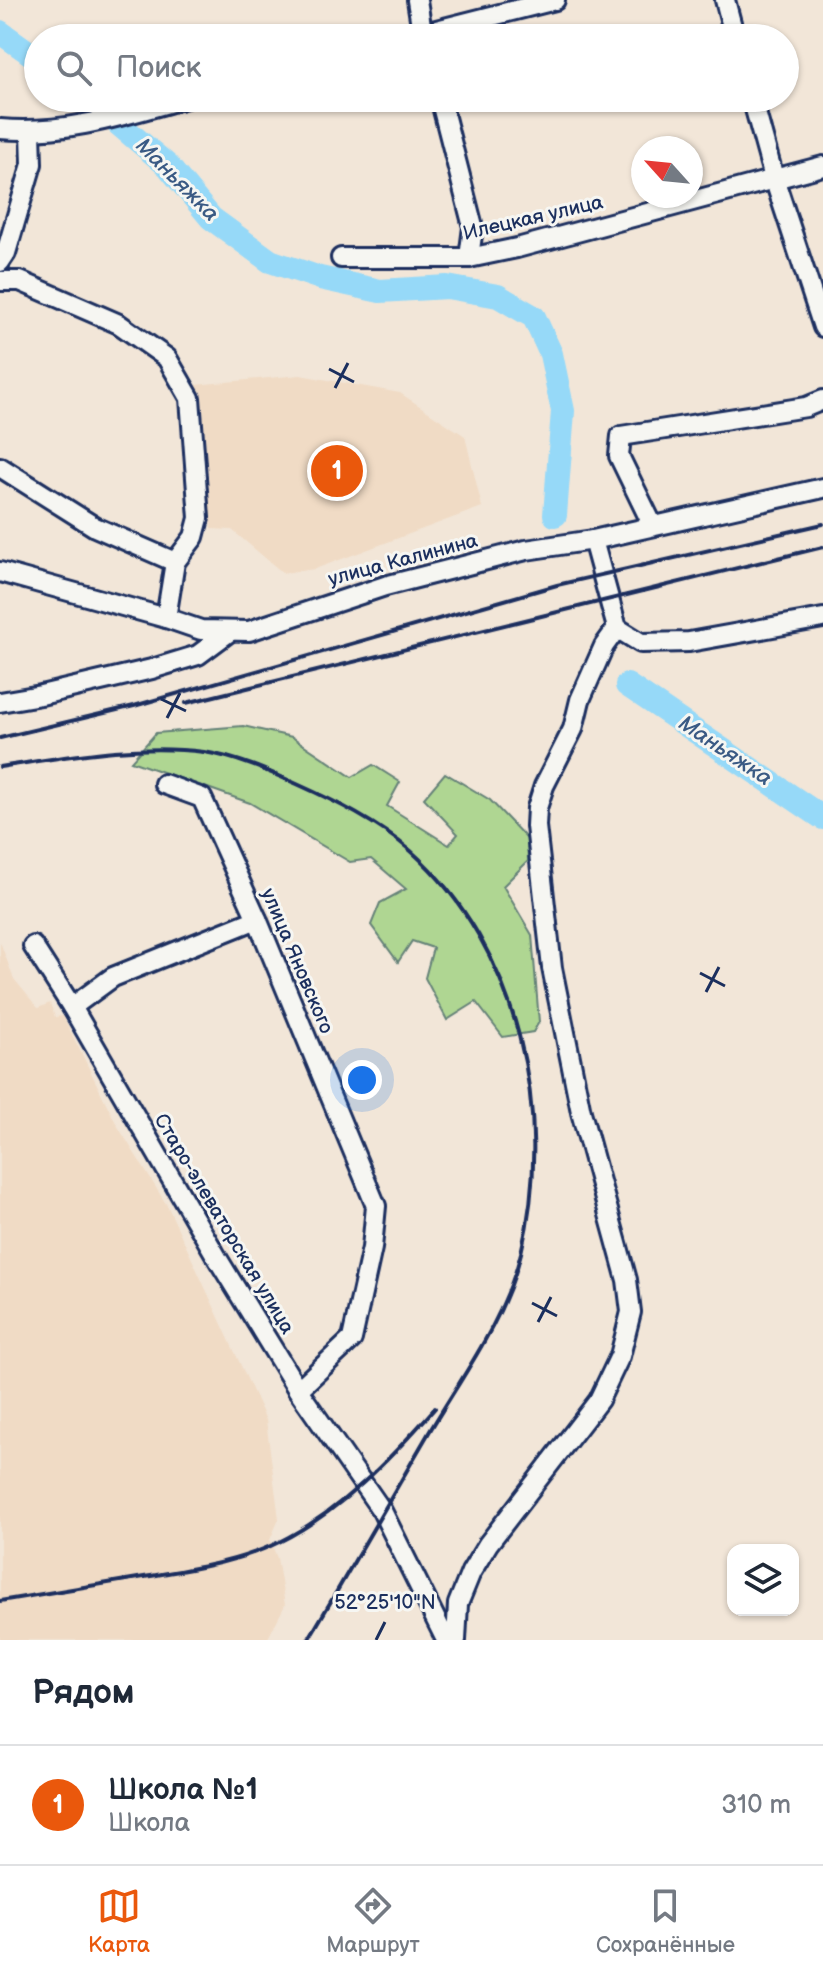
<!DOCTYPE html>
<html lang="ru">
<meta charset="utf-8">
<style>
body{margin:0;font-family:"Balsamiq Sans",sans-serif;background:#f2f2f3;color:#1f2937}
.controls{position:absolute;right:24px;bottom:24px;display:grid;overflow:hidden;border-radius:16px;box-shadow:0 2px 6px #0004}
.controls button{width:72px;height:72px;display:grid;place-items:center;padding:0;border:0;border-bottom:2px solid #e0e1e3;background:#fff;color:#1f2937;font:40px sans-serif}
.compass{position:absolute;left:631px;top:136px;width:72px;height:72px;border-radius:50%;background:#fff;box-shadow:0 2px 6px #0004;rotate:297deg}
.you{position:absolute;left:362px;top:1080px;width:28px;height:28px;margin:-20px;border:6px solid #fff;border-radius:50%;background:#1a73e8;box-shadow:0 0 0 12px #1a73e833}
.badge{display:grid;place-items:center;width:52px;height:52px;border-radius:50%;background:#ea580c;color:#fff;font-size:26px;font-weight:700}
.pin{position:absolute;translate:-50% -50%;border:4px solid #fff;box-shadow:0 2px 8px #0006}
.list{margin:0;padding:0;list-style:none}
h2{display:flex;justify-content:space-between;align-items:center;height:104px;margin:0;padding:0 32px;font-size:34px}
h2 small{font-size:26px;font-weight:400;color:#747a83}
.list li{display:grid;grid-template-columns:52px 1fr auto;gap:24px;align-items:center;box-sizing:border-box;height:120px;padding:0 32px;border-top:2px solid #e0e1e3}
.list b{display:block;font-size:30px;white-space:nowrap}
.list p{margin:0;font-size:26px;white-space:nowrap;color:#747a83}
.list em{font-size:26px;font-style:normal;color:#747a83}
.icon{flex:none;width:44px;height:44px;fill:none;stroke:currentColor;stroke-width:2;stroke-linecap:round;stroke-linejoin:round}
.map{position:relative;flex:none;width:823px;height:1640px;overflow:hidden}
.search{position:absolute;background:#fff;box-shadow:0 2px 6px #0004;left:24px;right:24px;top:24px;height:88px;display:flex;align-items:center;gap:20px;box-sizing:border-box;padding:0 28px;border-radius:44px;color:#747a83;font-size:30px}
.sheet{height:224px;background:#fff}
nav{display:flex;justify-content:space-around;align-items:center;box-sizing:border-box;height:112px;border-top:2px solid #e0e1e3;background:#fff;font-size:22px;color:#747a83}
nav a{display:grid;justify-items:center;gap:4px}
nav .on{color:#ea580c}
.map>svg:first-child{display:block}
.built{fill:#f0dbc5}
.green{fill:#afd692;stroke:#658278;stroke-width:2}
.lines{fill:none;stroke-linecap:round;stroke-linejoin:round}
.river{stroke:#96d9f8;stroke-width:24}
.minor-casing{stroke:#1b2f5e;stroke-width:24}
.minor{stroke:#f6f6f2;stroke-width:18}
.rail{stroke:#1b2f5e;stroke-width:4}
.ticks{fill:none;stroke:#1b2f5e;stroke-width:3}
.labels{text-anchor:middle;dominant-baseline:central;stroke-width:6;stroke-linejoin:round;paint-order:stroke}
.street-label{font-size:20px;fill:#1b2f5e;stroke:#f6f6f2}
.water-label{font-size:22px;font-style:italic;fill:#3a5a84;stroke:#f6f6f2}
.ticks-label{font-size:20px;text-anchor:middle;fill:#1b2f5e;stroke:#f6f6f2;stroke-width:6;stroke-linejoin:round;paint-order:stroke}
</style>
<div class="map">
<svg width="823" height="1640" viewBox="0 0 823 1640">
<rect width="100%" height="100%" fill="#f2e6d8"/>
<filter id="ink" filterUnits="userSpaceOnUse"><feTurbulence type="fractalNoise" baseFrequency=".0125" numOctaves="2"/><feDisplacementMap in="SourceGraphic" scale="16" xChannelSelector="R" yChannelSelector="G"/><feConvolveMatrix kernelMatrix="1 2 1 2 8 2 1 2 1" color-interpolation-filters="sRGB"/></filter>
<g filter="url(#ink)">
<g class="built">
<path d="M300 375 400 393 465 436 482 507 315 569 283 573 232 530 211 529 210 514 204 511 195 385Z"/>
<path d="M0 942 14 979 38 1008 50 1003 55 1017 63 1016 117 1125 168 1207 266 1420 279 1519 270 1540 277 1558 285 1605 267 1640H0Z"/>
</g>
<path class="green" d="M243 726 292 737 352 777 373 765 400 782 387 806 449 845 458 834 424 798 445 773 490 800 527 839 528 861 503 886 532 935 539 1022 533 1032 503 1037 476 1002 447 1020 425 978 433 948 412 941 398 962 371 925 380 903 406 889 371 859 350 862 250 803 131 761 156 733Z"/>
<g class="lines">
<g class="river">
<path d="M0 32 38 59"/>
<path d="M88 98 168 166 211 218 270 261 320 278 380 291 447 287 498 296 534 317 551 354 563 411 555 515"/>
<path d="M627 685 823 818"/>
</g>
<defs>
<g id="minor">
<path d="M417 0 423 38"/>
<path d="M725 0 735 38"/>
<path d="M405 38 555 0"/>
<path d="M440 98 473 227 469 258"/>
<path d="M752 98 774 178 823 327"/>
<path d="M0 129C64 135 125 115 186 98"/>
<path d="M341 258H469L517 248 823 166"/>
<path d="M0 262 6 253 32 164 31 132"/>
<path d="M0 281H20L119 324 167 358 190 398 199 518 194 537 175 562 166 618"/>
<path d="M0 467 95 527 175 562"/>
<path d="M653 526 619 456 621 436 806 407 823 400"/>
<path d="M593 540 617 628 641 643 689 642 823 618"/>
<path d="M0 572 166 618 201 630 249 631 385 586 526 550 593 540 823 488"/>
<path d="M0 702 41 695 152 669 198 655 229 632"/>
<path d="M164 784 202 798 257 919 376 1206 372 1248 352 1339 298 1390"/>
<path d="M257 919 113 977 72 1007 219 1261 298 1390 382 1511 446 1640"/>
<path d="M33 946 72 1007"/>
<path d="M456 1640 458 1604 471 1572 488 1544 599 1400 620 1356 631 1312 627 1280 581 1112 552 968 536 826 537 808 544 786 573 729 580 700 604 646 617 628"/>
</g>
</defs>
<use href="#minor" class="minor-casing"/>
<use href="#minor" class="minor"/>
<g class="rail">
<path d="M186 703 823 547"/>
<path d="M0 738 134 706 557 585 823 524"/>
<path d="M0 767C66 757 136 743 204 752 236 757 268 771 297 784 337 802 377 822 411 851 519 947 555 1116 521 1253 505 1318 465 1372 431 1429 390 1499 350 1570 308 1640"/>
<path d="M0 1601C48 1593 96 1585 144 1577 190 1569 237 1563 279 1542 340 1512 391 1458 435 1408"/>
</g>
</g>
</g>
<path class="ticks" d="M329 369 354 382M335 388 348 363M161 699 186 711M167 718 180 693M700 973 725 986M706 992 719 967M532 1303 557 1316M538 1322 551 1297M376 1640 385 1622"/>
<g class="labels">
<g class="street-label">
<text transform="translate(533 218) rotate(-13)">Илецкая улица</text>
<text transform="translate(403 560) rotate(-15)">улица Калинина</text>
<text transform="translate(297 961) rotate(67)">улица Яновского</text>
<text transform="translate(224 1224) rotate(59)">Старо-элеваторская улица</text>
</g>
<g class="water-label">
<text transform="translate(177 180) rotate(45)">Маньяжка</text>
<text transform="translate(725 751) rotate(34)">Маньяжка</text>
</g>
</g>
<g class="ticks-label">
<text x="385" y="1609">52°25'10"N</text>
</g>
</svg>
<div class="controls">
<button><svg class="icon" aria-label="layers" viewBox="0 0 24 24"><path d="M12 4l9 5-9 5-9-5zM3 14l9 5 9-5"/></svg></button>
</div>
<svg class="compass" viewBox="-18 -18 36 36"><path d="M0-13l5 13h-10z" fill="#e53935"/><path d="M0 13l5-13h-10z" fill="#747a83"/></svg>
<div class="you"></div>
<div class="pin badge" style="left:337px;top:471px">1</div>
<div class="search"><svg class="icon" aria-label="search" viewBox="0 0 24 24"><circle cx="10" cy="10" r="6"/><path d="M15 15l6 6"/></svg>Поиск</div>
</div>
<section class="sheet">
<h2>Рядом<small></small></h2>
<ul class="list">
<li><span class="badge">1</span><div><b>Школа №1</b><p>Школа</p></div><em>310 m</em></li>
</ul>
</section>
<nav>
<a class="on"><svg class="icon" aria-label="map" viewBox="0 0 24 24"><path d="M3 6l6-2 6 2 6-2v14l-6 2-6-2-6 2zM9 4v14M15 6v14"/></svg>Карта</a>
<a><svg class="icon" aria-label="directions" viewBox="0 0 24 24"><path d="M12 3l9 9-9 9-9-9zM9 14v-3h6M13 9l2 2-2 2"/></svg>Маршрут</a>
<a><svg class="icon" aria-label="saved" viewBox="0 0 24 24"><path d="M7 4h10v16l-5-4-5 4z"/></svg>Сохранённые</a>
</nav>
